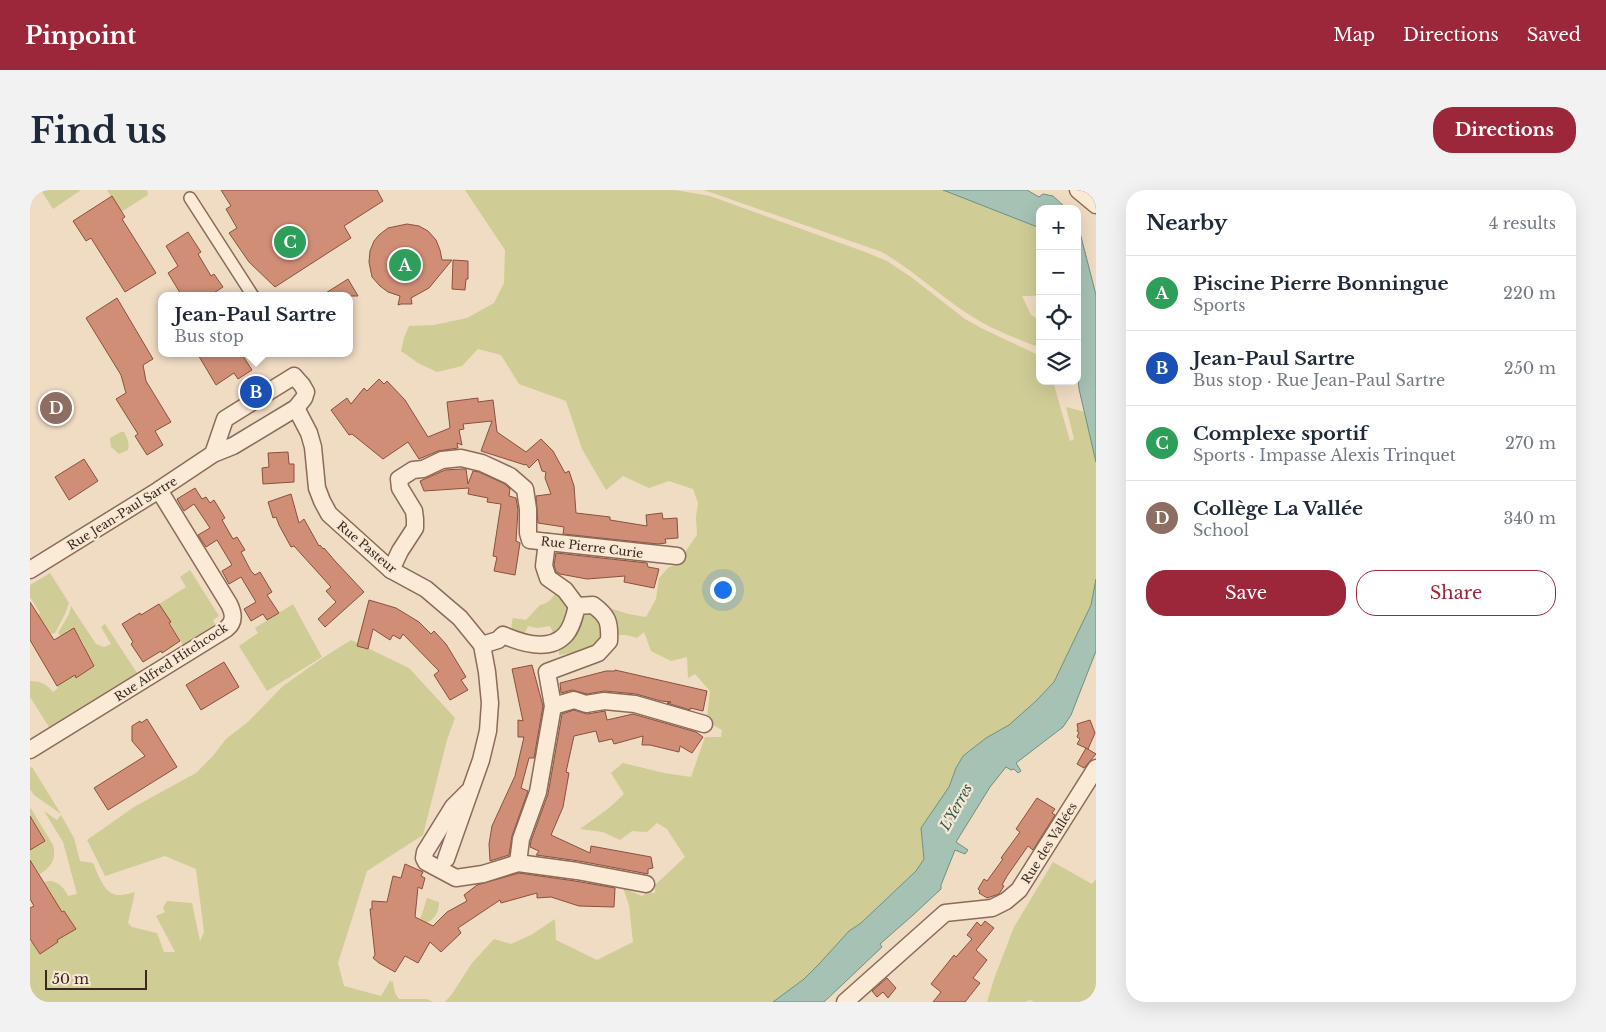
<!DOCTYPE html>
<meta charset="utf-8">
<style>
body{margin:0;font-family:"Libre Baskerville",serif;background:#f2f2f3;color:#1f2937}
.controls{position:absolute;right:15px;top:15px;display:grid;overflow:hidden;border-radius:10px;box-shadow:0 5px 20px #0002}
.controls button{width:45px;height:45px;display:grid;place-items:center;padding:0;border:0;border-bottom:1px solid #e0e1e3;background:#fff;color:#1f2937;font:25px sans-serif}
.scale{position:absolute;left:15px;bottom:12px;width:102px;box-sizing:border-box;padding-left:5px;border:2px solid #3a271d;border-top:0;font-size:14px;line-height:18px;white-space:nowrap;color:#3a271d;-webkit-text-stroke:4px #f7e7d3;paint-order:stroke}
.you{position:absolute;left:692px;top:399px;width:18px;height:18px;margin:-12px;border:4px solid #fff;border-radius:50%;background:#1a73e8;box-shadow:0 0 0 8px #1a73e833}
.badge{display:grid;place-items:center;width:32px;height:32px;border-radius:50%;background:#9c263a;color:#fff;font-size:16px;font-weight:700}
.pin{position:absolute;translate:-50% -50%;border:2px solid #fff;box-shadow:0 1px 5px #0006}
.popup{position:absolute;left:128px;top:102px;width:195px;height:65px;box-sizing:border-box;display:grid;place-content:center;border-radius:10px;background:#fff;filter:drop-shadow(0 1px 4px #0005);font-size:16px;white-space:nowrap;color:#747a83}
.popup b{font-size:19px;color:#1f2937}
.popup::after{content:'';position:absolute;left:50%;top:100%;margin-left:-10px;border:10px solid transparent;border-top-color:#fff}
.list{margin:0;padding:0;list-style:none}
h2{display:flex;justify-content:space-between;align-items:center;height:65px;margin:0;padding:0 20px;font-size:21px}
h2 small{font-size:16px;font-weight:400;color:#747a83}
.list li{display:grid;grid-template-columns:32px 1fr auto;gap:15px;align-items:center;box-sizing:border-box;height:75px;padding:0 20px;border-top:1px solid #e0e1e3}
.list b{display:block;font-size:19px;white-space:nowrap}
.list p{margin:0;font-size:16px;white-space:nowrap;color:#747a83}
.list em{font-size:16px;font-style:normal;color:#747a83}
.actions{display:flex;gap:10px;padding:15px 20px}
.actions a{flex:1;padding:11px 0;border:1px solid #9c263a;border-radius:20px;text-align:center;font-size:18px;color:#9c263a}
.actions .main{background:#9c263a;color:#fff}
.icon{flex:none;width:28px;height:28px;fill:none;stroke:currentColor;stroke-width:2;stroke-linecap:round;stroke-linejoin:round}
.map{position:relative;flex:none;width:1066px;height:812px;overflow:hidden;border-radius:20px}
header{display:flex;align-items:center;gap:30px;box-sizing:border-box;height:70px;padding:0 25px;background:#9c263a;color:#fff}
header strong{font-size:24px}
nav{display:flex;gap:28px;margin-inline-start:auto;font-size:18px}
.intro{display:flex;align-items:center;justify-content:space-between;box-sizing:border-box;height:120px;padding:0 30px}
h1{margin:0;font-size:35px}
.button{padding:12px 22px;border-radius:20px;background:#9c263a;color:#fff;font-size:18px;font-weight:700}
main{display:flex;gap:30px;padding:0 30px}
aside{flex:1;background:#fff;border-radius:20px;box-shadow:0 5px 20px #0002}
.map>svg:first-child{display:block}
.green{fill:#cfcc96}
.water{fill:#a5c2b5;stroke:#6b9182}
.building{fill:#d08e77;stroke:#8b503d}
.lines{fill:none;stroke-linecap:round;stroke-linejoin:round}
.pedestrian-casing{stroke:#8b6b59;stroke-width:14}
.minor-casing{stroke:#8b6b59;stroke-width:19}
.pedestrian{stroke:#faead6;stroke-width:11}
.minor{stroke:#faead6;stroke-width:16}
.labels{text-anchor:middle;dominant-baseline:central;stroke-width:4.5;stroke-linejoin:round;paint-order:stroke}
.street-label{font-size:12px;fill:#3a271d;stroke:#f7e7d3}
.water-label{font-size:14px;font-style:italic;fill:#2c5a50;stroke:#f7e7d3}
</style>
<header>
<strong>Pinpoint</strong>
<nav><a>Map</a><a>Directions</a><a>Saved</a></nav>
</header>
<div class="intro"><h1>Find us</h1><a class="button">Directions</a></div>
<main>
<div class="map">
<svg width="1066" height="812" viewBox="0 0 1066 812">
<rect width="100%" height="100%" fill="#f0dbc3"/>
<g class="green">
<path d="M11 0H51L23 19Z"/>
<path d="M77 0H117L118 5 91 22Z"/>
<path d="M435 0H645L680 6 835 62 857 71 881 87 935 129 951 138 1010 166V191H1023L1040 251 1044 249 1036 217 1055 222 1066 272V389L1061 414 1024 492 1006 511 979 535 956 548 933 566 926 578 919 597 891 638 894 669 886 681 831 733 819 741 789 774 774 789 743 812H415L422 804 442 773 464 749 481 754 501 745 525 729 526 750 567 770 603 752 599 715 593 698 612 706 618 702 625 703V695L655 667 637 639 627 633 617 642 602 641 590 650 573 642 550 639 579 618 594 604 581 583 593 573 634 583 661 587 675 547H691L692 540 683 535 677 528 680 501 665 484 658 488 657 467 641 471 621 461 614 442 607 448 596 445H585L574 416 598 424 616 427 626 409 629 388 639 377 646 375 667 345 666 327 668 313 663 299 639 291 619 298 593 286 576 300 552 259 536 211 489 194 471 165 448 159 432 176 407 182 388 173 371 161 374 148 379 136 404 135 437 128 464 113 474 93 475 60Z"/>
<path d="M674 0H913L1008 37 1010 39V106H992L1001 125 1010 130V158C991 150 971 143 953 133 917 113 888 83 852 62Z"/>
<path d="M91 242H94C97 248 100 253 98 260L89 264 81 257 80 248Z"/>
<path d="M160 380 189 426 183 430 185 434 153 455 129 414 156 397 150 387Z"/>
<path d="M20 383 39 413 35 424 25 443 21 444 8 425 10 423 0 407V395Z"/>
<path d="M529 400C543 425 540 424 525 447L520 436 507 438 498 436 492 449C484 443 479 439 483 428L496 430 510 415C519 414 523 406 529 400Z"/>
<path d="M263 414 292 467 237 501 209 456 228 443 225 438Z"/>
<path d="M41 416 66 454 74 457 81 454 71 437 75 434 107 483 19 537 0 507V491C10 491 17 494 23 502L28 498 27 496 45 485 47 488 64 476 53 458 55 456 44 438 32 447 28 443 39 424Z"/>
<path d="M565 421 576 451 543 469 542 463 529 465V459L550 423Z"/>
<path d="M321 450 379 478 425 528 417 550 393 645 337 681 308 773 314 796 351 806 360 791 363 792 365 803 369 809H397L403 812H0V753L3 750V754L10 764 28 752 27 750 45 739 34 721 32 722 14 692C24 688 34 696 38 706L47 704 33 652 14 621 27 630 31 625 44 648 50 671 63 673C68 684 75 706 89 705 95 705 100 703 105 702L98 733 102 737 127 743 134 762H145L126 726 135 722 133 718 137 711 162 713 170 751 174 742 166 679 135 666 75 686 57 650 104 617 166 583 183 566 196 549 218 532 253 496 291 469Z"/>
<path d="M2 577 31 624 4 605 0 599V578Z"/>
<path d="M0 617 23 655C27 669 21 677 10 684L0 669V660L15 650 4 632 0 631Z"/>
<path d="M1023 672 1062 694 1066 689V812H1004L1000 810 995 812H957L964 789 984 737Z"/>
<path d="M397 708 409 712C409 728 399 733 385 737L391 727Z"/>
</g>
<g class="water">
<path d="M913 0H997L1009 7 1013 4 1023 6 1037 19H1010V38Z"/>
<path d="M1047 31 1066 105V272L1049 199 1047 176Z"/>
<path d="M1066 389V461L1041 525 1033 537 986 573 991 581 988 583 984 579 981 580 976 577 960 597 926 652 938 660 935 664 925 660 911 695V699L883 725 850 754 852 757 794 812H743L774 789 789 774 819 741 831 733 886 681 894 669 891 638 919 597 926 578 933 566 956 548 979 535 1006 511 1024 492 1061 415Z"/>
</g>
<g class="building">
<path d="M191 0H347L353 11 314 36 321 48 245 97 219 72 199 43 207 38 196 19 201 16Z"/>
<path d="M82 6 95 27 92 29 126 83 95 102 61 48 56 51 43 31Z"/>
<path d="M377 34 389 36 398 41 406 50 410 60 412 70H422L399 98 381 108 382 114H371L368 115 370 106 358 102 350 96 342 87 339 72 340 61 344 51 349 45 358 38Z"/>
<path d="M158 42 171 62 168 64 181 86 184 84 193 97 179 106H152L138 83 148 76 136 56Z"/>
<path d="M423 70 438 71V89H436L435 100 422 99Z"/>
<path d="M318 89 328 106H291Z"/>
<path d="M87 108 123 169 113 175 116 191 141 232 125 241 133 255 117 265 105 246 108 244 86 209 96 203 91 185 56 128Z"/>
<path d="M167 163H211L222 180 208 189 204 183 186 195Z"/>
<path d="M349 189 354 194 357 191 375 210 398 247 420 238 417 212 448 208V212L463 210 467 242 496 262 511 249 523 261 535 283 539 281 544 296 546 323 580 327V330L617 336 616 325 632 323 633 329 647 328 648 348 635 349 636 353 628 354 533 344 534 337 508 333 506 306 521 304 515 288 516 282 512 281 508 269 499 278 496 274 495 275 451 261 462 231 433 234 434 239 429 240 432 255 427 253 428 258 408 261 389 269 378 252 353 269 322 244 319 245 301 220 317 208 321 214 334 198 337 201Z"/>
<path d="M258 262 259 274H264V292L233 294 232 278 239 277 238 263Z"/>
<path d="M54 269 68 291 39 310 25 287Z"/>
<path d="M432 279H436L438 294 443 281 449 282 475 294 480 299 479 306 486 308 488 320 486 351 490 353 485 385 464 381 467 367 463 366 471 314 457 312 458 308 438 304 439 298 394 301 390 291 415 280Z"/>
<path d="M165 298 172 309 176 307 180 313 184 310 195 328 192 330 203 349 207 347 215 360 211 362 221 381 225 385 230 382 242 402 237 405 249 423 237 430 233 424 221 431 214 419 226 412 211 387 199 394 192 381 202 375 187 350 176 357 168 345 180 338 164 314 154 321 147 309Z"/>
<path d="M261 304 269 333 274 329 289 356 290 355 293 359 294 358 305 371 334 402 295 437 288 429 306 412 296 401 301 397 264 356 261 357 249 335 246 327 243 328 238 312Z"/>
<path d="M526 363 617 373 618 377 629 379 624 398 594 392 595 386 557 389 530 384 526 382 524 375Z"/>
<path d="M339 410 366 418 389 432 401 444 404 441 416 454 436 487 431 490 438 500 420 510 404 485 409 481 373 444 370 449 363 445 360 450 343 439 338 459 327 456Z"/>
<path d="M0 412 24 450 44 438 64 476 46 488 45 485 27 496 0 450Z"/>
<path d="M129 414 141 432 139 433 150 451 132 463 131 461 113 472 101 454 103 452 92 434 110 423 111 425Z"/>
<path d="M194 472 209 497 171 520 156 495Z"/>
<path d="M502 475 513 516 504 568H499L491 598 498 601 482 646 479 665 460 671 459 654 462 636 485 586 494 547H488V530L493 531 482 479Z"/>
<path d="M585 480 677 501 673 521 660 518V520L637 513 641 512 631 511 606 504 575 501 557 504 542 500 531 503 530 493 576 481H585Z"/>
<path d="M544 520 557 524 575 521 577 530 603 524 666 542 673 547 662 563 650 556 649 562 620 555H612L613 546 584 554 582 549 569 552 566 541 544 546 536 582 539 583 533 617 521 645 560 663 561 656 621 667 623 678 618 679V684L549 671 506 665 509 661 500 657 501 651 518 604 532 524Z"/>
<path d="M117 529 147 577 78 620 64 598 115 566 102 551V536L110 531 111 533Z"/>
<path d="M1060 530 1065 543 1058 559 1047 554 1050 549 1047 547 1049 542 1047 541 1048 539 1047 534Z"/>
<path d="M1056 558 1066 564 1054 578 1047 574Z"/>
<path d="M1007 608 1025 619 1022 623 1025 625 1003 660 998 656 977 686 972 695 974 696 969 704 957 708 949 703 950 701 948 699 954 689 957 691 973 669 971 668 990 642 986 639Z"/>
<path d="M0 626 15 651 0 660Z"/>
<path d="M0 670 32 722 34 721 46 739 27 750 28 752 10 764 0 749V718L4 716 0 709Z"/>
<path d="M375 674 393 682 391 686 395 688 392 699 388 697 385 727 403 736 417 722 437 711 434 705 447 695 489 683 545 691 585 698 584 717 549 716 521 707 507 708V703L471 713 470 710 428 738 431 743 411 762 400 752 388 773 375 766 365 782 349 773 343 768 345 765 340 719H342V711L357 712 363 686 371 688Z"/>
<path d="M955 731 964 738 946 760 957 770 943 788 950 793 935 812H903L911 802 901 794 924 765 926 767 942 749 937 745 947 732 951 736Z"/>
<path d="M857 788 866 798 858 808 853 802 847 807 842 801Z"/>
</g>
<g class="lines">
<defs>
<path id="pedestrian" d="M160 8 223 106"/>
<g id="minor">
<path d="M1048 0 1066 15"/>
<path d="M266 218 279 243 283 257 287 298 292 311 299 324 361 380 396 399 430 428 452 455 457 482 460 513 458 541 451 570 416 669"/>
<path d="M517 352 514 376 518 388 535 400 547 416"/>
<path d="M0 380 129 300 183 264 203 256 266 218 274 208 276 202 272 195 264 186 195 229 183 264"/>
<path d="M361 380 370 361 385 338V329L384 321 370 298 369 289 383 280 393 279 412 270 431 268 452 273 480 286 495 299 498 319V343L500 350 647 366"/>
<path d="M452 455 468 450 473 445C491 453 519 462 535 445 542 438 545 424 547 416L563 415C578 426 580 432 579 451L568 463 517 482 523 516 508 602 491 649 488 673"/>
<path d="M523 516 544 510 556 514 574 511 605 514 674 534"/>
<path d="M0 560 196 439C205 432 204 424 199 414L129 300"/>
<path d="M438 602 423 617 395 662 394 668 396 672 426 688 453 684 488 673 547 681 616 694"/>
<path d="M815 812 915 723 962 718 976 711 989 700 1066 578"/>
</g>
</defs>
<use href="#pedestrian" class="pedestrian-casing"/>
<use href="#minor" class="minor-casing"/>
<use href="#pedestrian" class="pedestrian"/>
<use href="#minor" class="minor"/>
</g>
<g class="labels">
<g class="street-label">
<text transform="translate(92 323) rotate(-32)">Rue Jean-Paul Sartre</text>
<text transform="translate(337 357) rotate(40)">Rue Pasteur</text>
<text transform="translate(562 357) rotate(7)">Rue Pierre Curie</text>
<text transform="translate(141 472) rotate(-33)">Rue Alfred Hitchcock</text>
<text transform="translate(1019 653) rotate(-58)">Rue des Vallées</text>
</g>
<g class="water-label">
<text transform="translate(926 617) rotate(-61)">L'Yerres</text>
</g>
</g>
</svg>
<div class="controls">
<button>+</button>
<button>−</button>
<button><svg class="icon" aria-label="locate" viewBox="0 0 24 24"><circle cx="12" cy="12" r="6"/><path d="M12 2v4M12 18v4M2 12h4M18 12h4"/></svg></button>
<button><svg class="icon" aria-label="layers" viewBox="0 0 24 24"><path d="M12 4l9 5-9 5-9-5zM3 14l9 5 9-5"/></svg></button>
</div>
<div class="scale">50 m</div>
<div class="you"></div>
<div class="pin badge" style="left:375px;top:75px;background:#2e9e5b">A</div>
<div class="pin badge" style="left:226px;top:202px;background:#1a4fb4">B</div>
<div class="popup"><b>Jean-Paul Sartre</b>Bus stop</div>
<div class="pin badge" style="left:260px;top:52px;background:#2e9e5b">C</div>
<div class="pin badge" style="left:26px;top:218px;background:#8d6e63">D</div>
</div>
<aside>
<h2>Nearby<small>4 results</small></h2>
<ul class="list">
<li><span class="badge" style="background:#2e9e5b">A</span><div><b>Piscine Pierre Bonningue</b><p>Sports</p></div><em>220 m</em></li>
<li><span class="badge" style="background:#1a4fb4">B</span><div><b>Jean-Paul Sartre</b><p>Bus stop · Rue Jean-Paul Sartre</p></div><em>250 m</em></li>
<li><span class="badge" style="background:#2e9e5b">C</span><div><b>Complexe sportif</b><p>Sports · Impasse Alexis Trinquet</p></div><em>270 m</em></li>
<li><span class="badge" style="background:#8d6e63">D</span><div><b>Collège La Vallée</b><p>School</p></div><em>340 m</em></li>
</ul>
<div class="actions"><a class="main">Save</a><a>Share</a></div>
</aside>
</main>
